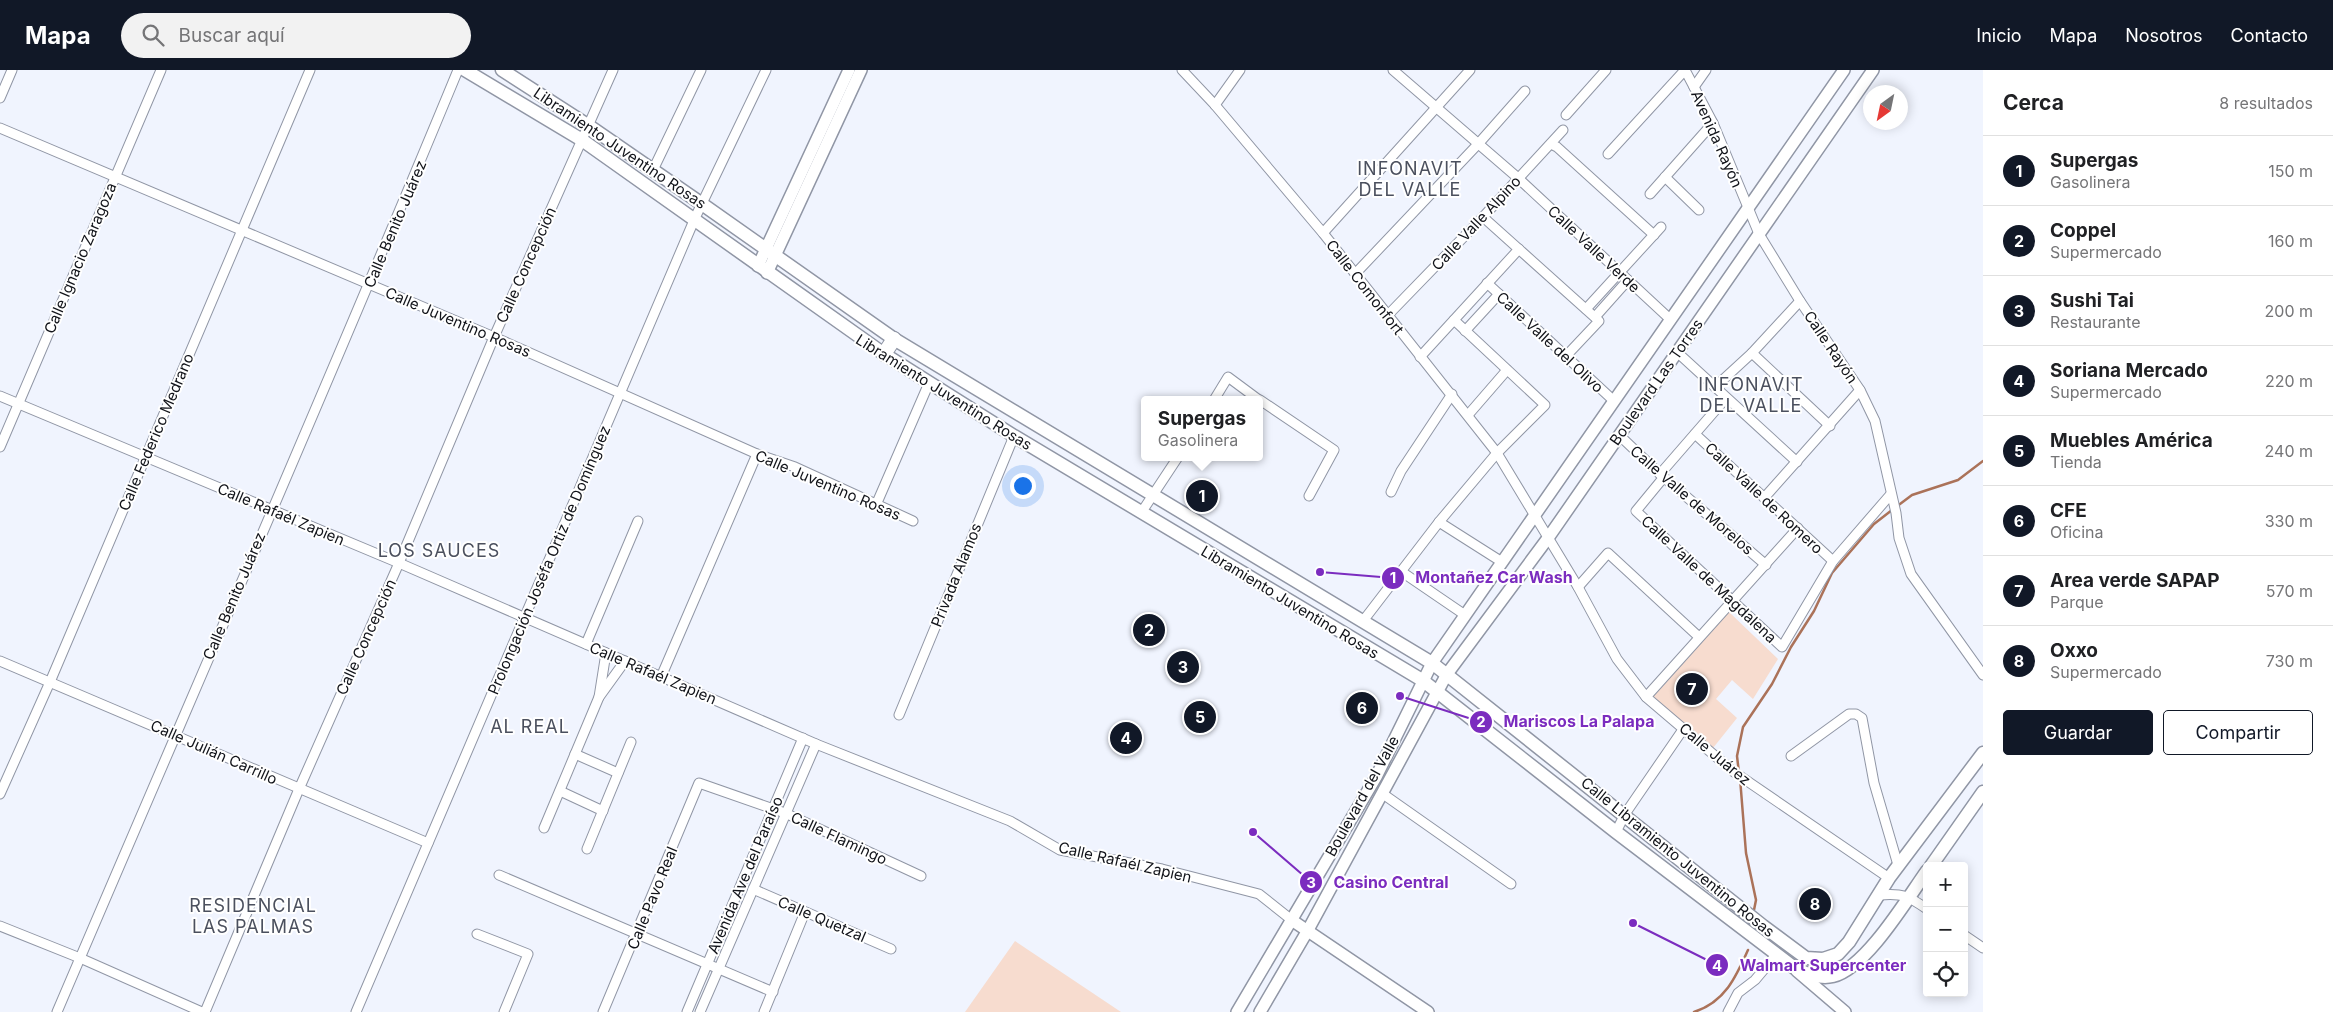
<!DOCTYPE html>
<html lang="es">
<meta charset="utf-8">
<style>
body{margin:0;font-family:Inter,sans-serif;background:#f2f2f2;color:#202124}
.controls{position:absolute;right:15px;bottom:15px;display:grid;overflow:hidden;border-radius:5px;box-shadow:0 2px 12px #0003}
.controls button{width:45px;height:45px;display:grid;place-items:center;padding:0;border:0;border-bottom:1px solid #e0e0e0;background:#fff;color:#202124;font:25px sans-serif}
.compass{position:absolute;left:1863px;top:15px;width:45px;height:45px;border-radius:50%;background:#fff;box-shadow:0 2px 12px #0003;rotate:213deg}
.you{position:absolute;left:1022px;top:415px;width:18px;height:18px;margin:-12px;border:4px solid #fff;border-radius:50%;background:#1a73e8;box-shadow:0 0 0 8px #1a73e833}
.badge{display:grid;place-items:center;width:32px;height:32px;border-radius:50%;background:#111827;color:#fff;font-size:16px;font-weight:700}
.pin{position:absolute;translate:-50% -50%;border:2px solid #fff;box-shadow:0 1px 5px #0006}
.popup{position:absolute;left:1141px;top:326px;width:122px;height:65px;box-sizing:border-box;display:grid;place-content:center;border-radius:5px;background:#fff;filter:drop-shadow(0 1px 4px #0005);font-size:16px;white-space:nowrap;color:#757577}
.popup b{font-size:19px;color:#202124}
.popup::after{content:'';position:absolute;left:50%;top:100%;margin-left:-10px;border:10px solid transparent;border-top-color:#fff}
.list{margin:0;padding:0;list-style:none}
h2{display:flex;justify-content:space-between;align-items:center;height:65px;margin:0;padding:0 20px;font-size:21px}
h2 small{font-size:16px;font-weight:400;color:#757577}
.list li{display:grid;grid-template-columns:32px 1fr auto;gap:15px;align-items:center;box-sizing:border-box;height:70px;padding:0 20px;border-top:1px solid #e0e0e0}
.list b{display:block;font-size:19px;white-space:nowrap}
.list p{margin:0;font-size:16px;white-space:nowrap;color:#757577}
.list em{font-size:16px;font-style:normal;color:#757577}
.actions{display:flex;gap:10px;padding:15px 20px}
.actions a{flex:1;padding:11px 0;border:1px solid #111827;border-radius:5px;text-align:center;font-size:18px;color:#111827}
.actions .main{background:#111827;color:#fff}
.icon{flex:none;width:28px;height:28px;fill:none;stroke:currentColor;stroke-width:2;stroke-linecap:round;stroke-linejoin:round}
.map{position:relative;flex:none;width:1983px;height:942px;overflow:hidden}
header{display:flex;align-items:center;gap:30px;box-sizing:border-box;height:70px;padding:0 25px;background:#111827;color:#fff}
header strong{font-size:24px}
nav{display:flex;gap:28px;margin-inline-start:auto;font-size:18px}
.search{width:350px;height:45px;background:#f2f2f2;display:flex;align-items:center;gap:12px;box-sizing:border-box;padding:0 18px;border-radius:28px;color:#757577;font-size:19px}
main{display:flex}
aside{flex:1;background:#fff}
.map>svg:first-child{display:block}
.park{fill:#f7dccf}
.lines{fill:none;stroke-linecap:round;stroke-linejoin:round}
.stream{stroke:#ab7259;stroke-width:2.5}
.minor-casing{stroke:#9096a5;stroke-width:11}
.tertiary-casing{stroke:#9096a5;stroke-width:14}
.secondary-casing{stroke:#9096a5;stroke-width:15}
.primary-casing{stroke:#9096a5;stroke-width:16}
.minor{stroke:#fff;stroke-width:9}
.tertiary{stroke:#fff;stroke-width:11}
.secondary{stroke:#fff;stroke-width:12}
.primary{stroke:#fff;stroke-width:14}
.labels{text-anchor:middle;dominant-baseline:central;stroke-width:4;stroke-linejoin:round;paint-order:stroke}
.street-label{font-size:15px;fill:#111319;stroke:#fff}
.quarter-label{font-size:18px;letter-spacing:1px;fill:#4b505e;stroke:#fff}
.leader{fill:none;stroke:#7b2cbf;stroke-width:2}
.callout-dot{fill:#7b2cbf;stroke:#fff;stroke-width:2}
.mark-label{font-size:15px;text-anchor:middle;font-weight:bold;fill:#fff}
.callout-label{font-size:16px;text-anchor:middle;font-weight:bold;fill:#7b2cbf;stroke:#fff;stroke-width:4;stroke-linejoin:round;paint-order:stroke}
</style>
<header>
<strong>Mapa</strong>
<div class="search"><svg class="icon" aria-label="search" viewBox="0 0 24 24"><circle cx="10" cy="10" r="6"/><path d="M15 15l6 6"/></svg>Buscar aquí</div>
<nav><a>Inicio</a><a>Mapa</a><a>Nosotros</a><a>Contacto</a></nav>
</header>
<main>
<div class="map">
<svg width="1983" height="942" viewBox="0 0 1983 942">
<rect width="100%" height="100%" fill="#f0f4fe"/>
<g class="park">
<path d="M1729 542 1778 589 1753 629 1732 610 1716 629 1737 648 1713 678 1652 628Z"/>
<path d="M1015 871 1121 942H965Z"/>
</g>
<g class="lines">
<g class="stream">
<path d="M1896 437 1912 425 1958 410 1983 391"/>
<path d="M1739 703 1737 686 1743 657 1772 614 1791 577 1814 541 1832 503 1874 454 1892 440"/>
<path d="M1740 708 1746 783 1756 830 1754 840"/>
<path d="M1694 942C1725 932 1736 907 1748 880"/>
</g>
<defs>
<g id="minor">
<path d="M1182 0 1215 35 1323 163 1497 383 1578 517 1617 589 1646 627 1734 702 1889 808"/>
<path d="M1393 0 1518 108 1671 250"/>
<path d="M1685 0 1713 53 1759 164 1800 231 1860 320 1875 351 1896 443 1899 468 1911 504 1983 605"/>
<path d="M1694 17 1706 0"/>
<path d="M0 28 12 0"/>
<path d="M1215 35 1240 0"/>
<path d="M1566 45 1606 0"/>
<path d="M0 58 494 267 757 384 795 397 913 451"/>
<path d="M1551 74 1557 77 1654 165"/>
<path d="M1608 84 1685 0"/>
<path d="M653 100 701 0"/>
<path d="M1665 107 1699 140"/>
<path d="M1650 124 1713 53"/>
<path d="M1483 147 1599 251 1566 286"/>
<path d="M1323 163 1470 0"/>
<path d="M1355 204 1479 73 1525 21"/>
<path d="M1487 213 1614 331"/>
<path d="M1586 239 1661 157"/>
<path d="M1387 246 1483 147 1563 60"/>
<path d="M1595 247 1628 210"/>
<path d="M1465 261 1499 224"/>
<path d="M1678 283 1797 392"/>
<path d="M1752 283 1830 356"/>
<path d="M1420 287 1519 179"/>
<path d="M1715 317 1752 283 1800 231"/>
<path d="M0 326 399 493 816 674 1010 751 1060 780 1162 799 1259 824 1293 851"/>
<path d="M1214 330 1228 307 1259 330"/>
<path d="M1260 330 1334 380 1309 426"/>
<path d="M1468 345 1507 300"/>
<path d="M1695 364 1833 491"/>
<path d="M1619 365 1660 404 1766 495"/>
<path d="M0 377 161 0"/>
<path d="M1660 404 1726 328"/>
<path d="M1664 407 1636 441 1782 577 1833 491 1891 424"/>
<path d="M1391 422 1401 401 1452 324"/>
<path d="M1764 428 1860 320"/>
<path d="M876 435 929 313"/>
<path d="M1141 443 1178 387"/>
<path d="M1439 452 1502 492"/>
<path d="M1402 502 1465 545"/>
<path d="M1578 517 1608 483 1699 567"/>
<path d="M1363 551 1439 452 1497 383 1545 335 1454 250"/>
<path d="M586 574 638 451"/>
<path d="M0 591 428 773"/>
<path d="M661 607 757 384"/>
<path d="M599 627 606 583"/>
<path d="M1646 627 1798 458"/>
<path d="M899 645 1014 366"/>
<path d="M575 684 618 703"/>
<path d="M1791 686 1849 644H1856L1862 648 1874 713 1898 795"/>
<path d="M560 721 603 741"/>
<path d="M0 724 50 612 310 0"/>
<path d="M1383 724 1511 814"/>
<path d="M544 758 599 627 625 591"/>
<path d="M1616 762 1625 744 1684 658"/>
<path d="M587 779 631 672"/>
<path d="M499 805 773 922"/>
<path d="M753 819 891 879"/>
<path d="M1880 825C1903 823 1908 826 1927 839"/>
<path d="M0 856 80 888 202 942"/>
<path d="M477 864 528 884 504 942"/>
<path d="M1964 865 1983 878"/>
<path d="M57 942C191 628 328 315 458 0"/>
<path d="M205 942 299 719 399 493 494 267 613 0"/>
<path d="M356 942 695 148 766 0"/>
<path d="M603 942 699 713 785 743 921 806"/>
<path d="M687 942 803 668"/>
<path d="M700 942 816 674"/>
<path d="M764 942 805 842"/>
<path d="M1728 942 1738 923 1755 910 1776 885"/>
</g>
<g id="tertiary">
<path d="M758 196 849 0"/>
<path d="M767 203 861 0"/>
<path d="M1293 851 1428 942"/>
<path d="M1797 901 1845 942"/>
<path d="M1237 942 1376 707 1432 593 1844 0"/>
<path d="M1260 942 1308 860 1447 604 1548 468 1873 0"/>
</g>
<g id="secondary">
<path d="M465 0 582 70 884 284 1014 366 1422 610 1616 762 1796 899C1808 904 1820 909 1833 906 1866 898 1907 829 1927 801"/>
<path d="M502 0 589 56 702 134 894 269 1432 593 1763 856 1806 888 1823 889 1838 884 1849 872 1889 808 1983 683"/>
<path d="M1931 796 1983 722"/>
</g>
<path id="primary" d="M884 284 894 269"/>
</defs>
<use href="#minor" class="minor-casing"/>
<use href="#tertiary" class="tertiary-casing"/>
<use href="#secondary" class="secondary-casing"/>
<use href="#primary" class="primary-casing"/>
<use href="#minor" class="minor"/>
<use href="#tertiary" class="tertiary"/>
<use href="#secondary" class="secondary"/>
<use href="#primary" class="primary"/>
</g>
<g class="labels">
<g class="street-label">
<text transform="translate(1717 69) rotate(66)">Avenida Rayón</text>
<text transform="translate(620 78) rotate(34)">Libramiento Juventino Rosas</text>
<text transform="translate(1476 153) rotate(-47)">Calle Valle Alpino</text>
<text transform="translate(395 154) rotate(-67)">Calle Benito Juárez</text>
<text transform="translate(1594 179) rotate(43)">Calle Valle Verde</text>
<text transform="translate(80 188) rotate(-67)">Calle Ignacio Zaragoza</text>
<text transform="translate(526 195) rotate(-66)">Calle Concepción</text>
<text transform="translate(1365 217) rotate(52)">Calle Comonfort</text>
<text transform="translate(458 252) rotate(23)">Calle Juventino Rosas</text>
<text transform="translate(1550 272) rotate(43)">Calle Valle del Olivo</text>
<text transform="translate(1831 277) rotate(56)">Calle Rayón</text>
<text transform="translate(1656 312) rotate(-55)">Boulevard Las Torres</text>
<text transform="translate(944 322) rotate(32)">Libramiento Juventino Rosas</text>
<text transform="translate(156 362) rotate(-67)">Calle Federico Medrano</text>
<text transform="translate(828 415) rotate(23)">Calle Juventino Rosas</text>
<text transform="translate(1764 428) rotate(43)">Calle Valle de Romero</text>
<text transform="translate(1692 430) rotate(41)">Calle Valle de Morelos</text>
<text transform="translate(281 444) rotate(23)">Calle Rafaél Zapien</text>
<text transform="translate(549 490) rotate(-67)">Prolongación Joséfa Ortiz de Domínguez</text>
<text transform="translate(956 505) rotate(-68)">Privada Alamos</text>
<text transform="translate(1709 509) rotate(43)">Calle Valle de Magdalena</text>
<text transform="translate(234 526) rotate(-67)">Calle Benito Juárez</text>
<text transform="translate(1290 532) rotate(31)">Libramiento Juventino Rosas</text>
<text transform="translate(366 567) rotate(-66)">Calle Concepción</text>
<text transform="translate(653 603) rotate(23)">Calle Rafaél Zapien</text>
<text transform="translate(214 682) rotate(24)">Calle Julián Carrillo</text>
<text transform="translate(1715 684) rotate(40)">Calle Juárez</text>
<text transform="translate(1362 726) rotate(-61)">Boulevard del Valle</text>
<text transform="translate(839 768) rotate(25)">Calle Flamingo</text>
<text transform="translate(1678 787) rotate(39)">Calle Libramiento Juventino Rosas</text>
<text transform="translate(1125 792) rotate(13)">Calle Rafaél Zapien</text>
<text transform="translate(745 805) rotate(-67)">Avenida Ave del Paraíso</text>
<text transform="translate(652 828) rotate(-68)">Calle Pavo Real</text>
<text transform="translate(822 849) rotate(23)">Calle Quetzal</text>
</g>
<g class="quarter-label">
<text x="1410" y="98">INFONAVIT<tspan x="1410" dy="21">DEL VALLE</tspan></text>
<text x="1751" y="314">INFONAVIT<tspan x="1751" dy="21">DEL VALLE</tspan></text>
<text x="439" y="480">LOS SAUCES</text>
<text x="530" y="656">AL REAL</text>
<text x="253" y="835">RESIDENCIAL<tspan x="253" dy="21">LAS PALMAS</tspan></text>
</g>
</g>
<path class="leader" d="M1320 502L1393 508M1400 626L1481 652M1253 762L1311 812M1633 853L1717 895"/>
<g class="callout-dot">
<circle cx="1320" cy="502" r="5"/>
<circle cx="1400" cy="626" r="5"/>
<circle cx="1253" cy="762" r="5"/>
<circle cx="1633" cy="853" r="5"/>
<circle cx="1393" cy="508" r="12"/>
<circle cx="1481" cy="652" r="12"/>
<circle cx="1311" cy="812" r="12"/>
<circle cx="1717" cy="895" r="12"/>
</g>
<g class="mark-label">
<text x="1393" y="513">1</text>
<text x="1481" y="657">2</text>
<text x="1311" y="818">3</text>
<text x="1717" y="901">4</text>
</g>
<g class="callout-label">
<text x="1494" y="513">Montañez Car Wash</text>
<text x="1579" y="657">Mariscos La Palapa</text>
<text x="1391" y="818">Casino Central</text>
<text x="1823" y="901">Walmart Supercenter</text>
</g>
</svg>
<div class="controls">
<button>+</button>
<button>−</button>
<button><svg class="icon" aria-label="locate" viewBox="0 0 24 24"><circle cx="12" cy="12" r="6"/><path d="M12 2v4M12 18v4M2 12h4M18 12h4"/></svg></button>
</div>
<svg class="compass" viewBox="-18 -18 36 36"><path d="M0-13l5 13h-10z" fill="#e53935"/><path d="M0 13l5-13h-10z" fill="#757577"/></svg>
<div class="you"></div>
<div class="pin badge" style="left:1202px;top:426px">1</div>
<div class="popup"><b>Supergas</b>Gasolinera</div>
<div class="pin badge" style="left:1149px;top:560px">2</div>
<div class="pin badge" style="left:1183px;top:597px">3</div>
<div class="pin badge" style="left:1126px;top:668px">4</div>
<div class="pin badge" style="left:1200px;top:647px">5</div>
<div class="pin badge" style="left:1362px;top:638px">6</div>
<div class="pin badge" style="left:1692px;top:619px">7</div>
<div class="pin badge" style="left:1815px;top:834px">8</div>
</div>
<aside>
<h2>Cerca<small>8 resultados</small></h2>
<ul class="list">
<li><span class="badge">1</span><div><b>Supergas</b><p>Gasolinera</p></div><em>150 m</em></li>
<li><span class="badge">2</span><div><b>Coppel</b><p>Supermercado</p></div><em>160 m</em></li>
<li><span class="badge">3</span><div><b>Sushi Tai</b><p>Restaurante</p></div><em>200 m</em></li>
<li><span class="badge">4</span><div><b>Soriana Mercado</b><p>Supermercado</p></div><em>220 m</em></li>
<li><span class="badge">5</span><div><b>Muebles América</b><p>Tienda</p></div><em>240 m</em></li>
<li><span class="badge">6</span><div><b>CFE</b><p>Oficina</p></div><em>330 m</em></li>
<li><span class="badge">7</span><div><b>Area verde SAPAP</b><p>Parque</p></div><em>570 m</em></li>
<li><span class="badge">8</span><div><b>Oxxo</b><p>Supermercado</p></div><em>730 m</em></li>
</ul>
<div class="actions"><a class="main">Guardar</a><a>Compartir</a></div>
</aside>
</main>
